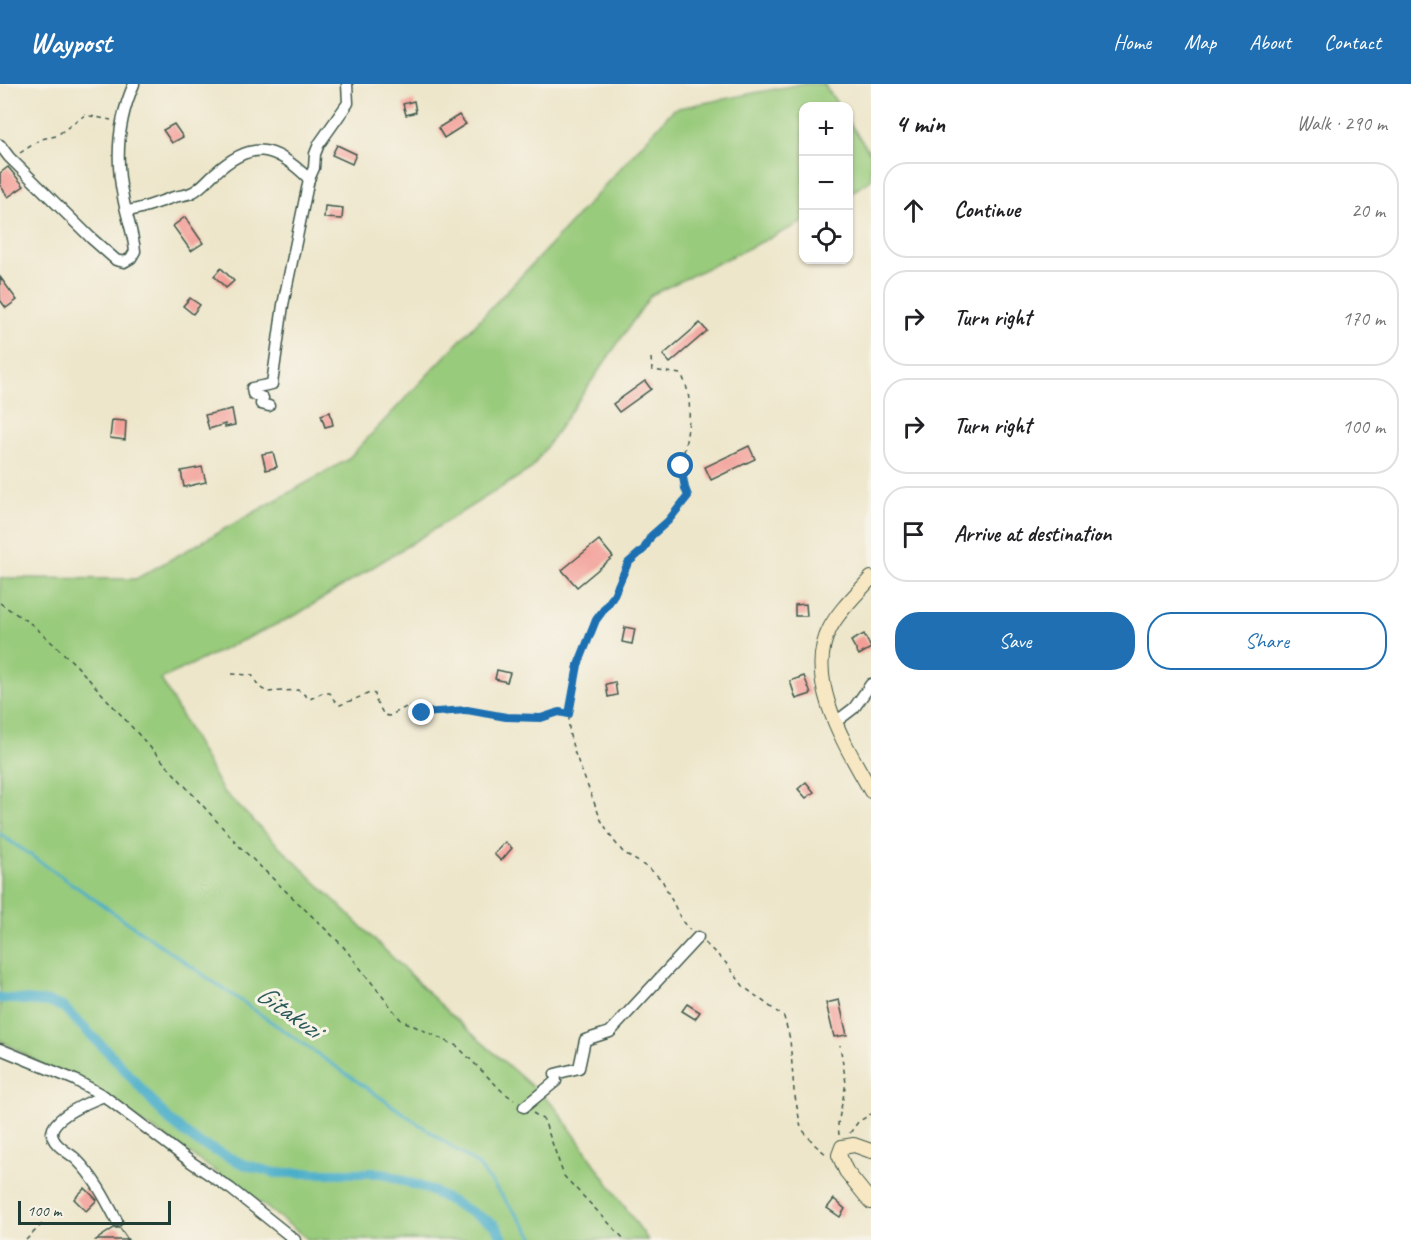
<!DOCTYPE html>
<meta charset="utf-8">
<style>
body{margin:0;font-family:Caveat,sans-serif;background:#f2f2f2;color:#202124}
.controls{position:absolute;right:18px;top:18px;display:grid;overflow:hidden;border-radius:12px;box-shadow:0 2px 4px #0004}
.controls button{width:54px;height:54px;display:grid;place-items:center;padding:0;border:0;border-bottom:2px solid #e0e0e0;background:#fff;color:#202124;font:30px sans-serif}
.scale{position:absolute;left:18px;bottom:15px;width:153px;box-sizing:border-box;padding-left:6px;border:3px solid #1f3d34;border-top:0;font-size:16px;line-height:21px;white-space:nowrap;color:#1f3d34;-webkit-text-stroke:4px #f7f3e8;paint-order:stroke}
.stop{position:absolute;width:18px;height:18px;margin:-14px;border:4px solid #1f6fb2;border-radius:50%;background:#fff}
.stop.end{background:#1f6fb2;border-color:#fff;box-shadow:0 2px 6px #0008}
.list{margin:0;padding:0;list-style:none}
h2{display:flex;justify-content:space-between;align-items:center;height:78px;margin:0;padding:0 24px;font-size:26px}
h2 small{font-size:20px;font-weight:400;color:#757577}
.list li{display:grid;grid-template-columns:39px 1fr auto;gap:18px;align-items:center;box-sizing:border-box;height:96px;margin:0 12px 12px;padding:0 12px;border:2px solid #e0e0e0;border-radius:24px}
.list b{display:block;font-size:22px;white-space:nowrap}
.list em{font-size:20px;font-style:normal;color:#757577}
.actions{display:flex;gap:12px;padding:18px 24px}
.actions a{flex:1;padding:14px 0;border:2px solid #1f6fb2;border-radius:24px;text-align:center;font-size:21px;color:#1f6fb2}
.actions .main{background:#1f6fb2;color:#fff}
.icon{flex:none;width:33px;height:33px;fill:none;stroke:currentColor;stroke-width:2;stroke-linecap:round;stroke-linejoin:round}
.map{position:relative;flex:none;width:871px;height:1156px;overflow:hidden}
header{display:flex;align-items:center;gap:36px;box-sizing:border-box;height:84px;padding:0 30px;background:#1f6fb2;color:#fff}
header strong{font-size:28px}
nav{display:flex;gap:33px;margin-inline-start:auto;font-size:21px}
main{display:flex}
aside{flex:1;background:#fff}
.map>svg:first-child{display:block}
.green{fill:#99cb7b;stroke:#5c8458;stroke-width:1.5}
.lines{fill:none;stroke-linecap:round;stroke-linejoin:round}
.stream{stroke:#4aaec9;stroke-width:3}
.canal{stroke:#4aaec9;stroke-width:10}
.building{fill:#f39f98}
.street-casing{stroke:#3e564a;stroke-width:13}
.secondary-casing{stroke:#3e564a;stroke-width:16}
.path{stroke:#3e564a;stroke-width:1.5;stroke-dasharray:4.5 4.5;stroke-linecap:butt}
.street{stroke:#fff;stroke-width:10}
.secondary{stroke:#f7e8c3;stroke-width:14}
.route{stroke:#1f6fb2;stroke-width:8}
.labels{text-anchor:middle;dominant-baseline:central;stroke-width:6;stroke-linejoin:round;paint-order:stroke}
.water-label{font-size:27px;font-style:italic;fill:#2a5959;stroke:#f7f3e8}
</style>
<header>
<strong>Waypost</strong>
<nav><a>Home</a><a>Map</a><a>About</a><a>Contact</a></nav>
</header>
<main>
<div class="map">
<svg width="871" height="1156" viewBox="0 0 871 1156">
<rect width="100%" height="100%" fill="#f7f3e8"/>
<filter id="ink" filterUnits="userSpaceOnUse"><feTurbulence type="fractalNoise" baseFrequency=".0167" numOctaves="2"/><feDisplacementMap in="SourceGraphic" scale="12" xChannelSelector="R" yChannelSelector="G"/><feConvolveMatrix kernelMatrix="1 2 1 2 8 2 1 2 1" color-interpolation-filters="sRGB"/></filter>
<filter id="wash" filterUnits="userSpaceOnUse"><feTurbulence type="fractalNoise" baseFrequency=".008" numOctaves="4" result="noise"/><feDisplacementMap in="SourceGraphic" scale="24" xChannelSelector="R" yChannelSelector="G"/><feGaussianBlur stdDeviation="1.35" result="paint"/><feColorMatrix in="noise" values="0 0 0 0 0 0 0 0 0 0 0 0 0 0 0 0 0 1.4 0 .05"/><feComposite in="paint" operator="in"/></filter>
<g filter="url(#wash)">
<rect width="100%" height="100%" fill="#ede6ca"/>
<g class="green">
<path d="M800 0H824L839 22H804L803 138 651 211 531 385 296 531 161 595 222 706 449 929 555 1023 648 1156H309L249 1110 156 1047 0 956V494L136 495 347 376 557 154 674 25Z"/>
<path d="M848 37 871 70V96L849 110Z"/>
</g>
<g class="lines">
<path class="stream" d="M0 750 478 1081 536 1156"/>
<path class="canal" d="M0 914 48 918 63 923 114 974 169 1036 197 1058 243 1080 275 1089H382L430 1106 495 1141 504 1156"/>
</g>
<g id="blocks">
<g class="building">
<path d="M414 17 416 28 406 31 403 20Z"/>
<path d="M459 31 466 40 444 54 438 44Z"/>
<path d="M174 40 183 53 172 59 163 46Z"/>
<path d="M337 61 356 70 352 80 332 71Z"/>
<path d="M8 83 24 102 8 113 0 101V89Z"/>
<path d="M325 122 343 124 342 135 324 134Z"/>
<path d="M185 133 203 159 191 167 173 142Z"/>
<path d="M221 184 234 197 226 204 214 192Z"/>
<path d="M0 193 17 216 6 224 0 216Z"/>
<path d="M190 214 200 221 193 230 183 222Z"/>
<path d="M700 239 707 247 670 279 663 271Z"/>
<path d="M645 297 651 305 619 328 613 320Z"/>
<path d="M232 325 235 341 225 343V340L209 345 205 331Z"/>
<path d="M330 328 333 341 325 343 321 331Z"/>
<path d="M112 336 126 337 125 356 110 354Z"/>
<path d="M749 362 755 375 711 396 705 383Z"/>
<path d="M273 368 277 383 266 386 262 370Z"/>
<path d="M202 383 206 398 184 403 181 387Z"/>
<path d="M599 456 613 473 577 503 562 486Z"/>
<path d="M806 520 807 532H795V521Z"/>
<path d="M625 543 635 545 632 560 622 558Z"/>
<path d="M864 550 871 564 859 571 851 557Z"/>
<path d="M497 586 510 589 507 598 495 595Z"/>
<path d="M804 592 811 610 796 615 790 597Z"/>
<path d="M615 598 617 611 608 613 606 600Z"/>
<path d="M806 698 814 708 806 714 798 705Z"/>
<path d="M505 758 512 764 501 777 494 770Z"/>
<path d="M839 916 847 951 834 953 826 919Z"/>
<path d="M687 920 700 928 695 935 682 927Z"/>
<path d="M85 1104 97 1116 86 1127 74 1115Z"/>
<path d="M834 1115 845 1125 840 1133 827 1124Z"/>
<path d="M114 1144H120L128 1156H96Z"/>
</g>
</g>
</g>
<g filter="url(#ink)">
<use href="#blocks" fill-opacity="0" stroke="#3e564a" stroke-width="1.5"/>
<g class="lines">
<defs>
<g id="street">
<path d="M0 61 9 73 91 154 116 176 124 178 131 174 135 167C133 148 126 131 123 113 115 74 118 36 134 0"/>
<path d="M127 127C143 125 156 119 171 114 178 111 186 112 193 108 201 104 207 96 214 90 251 56 274 60 309 95L314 84 315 70 319 60 348 19 347 0"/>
<path d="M269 322 261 320 263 314 253 310 252 304 272 300 283 221 309 95"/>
<path d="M837 637 854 624 871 600"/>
<path d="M0 965 75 996 104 1012 191 1078 231 1105 295 1156"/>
<path d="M104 1012C91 1017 54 1032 52 1048 51 1060 68 1068 76 1075 94 1093 105 1114 117 1137"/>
<path d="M524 1023 556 997 555 990 579 984 585 956 610 948 698 853"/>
</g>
<g id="secondary">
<path d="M871 494C857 510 840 525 830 544 803 595 846 662 871 707"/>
<path d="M871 1067 854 1061 842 1063 839 1071 846 1087 871 1118"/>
</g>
</defs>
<use href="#street" class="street-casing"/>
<use href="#secondary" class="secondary-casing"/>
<g class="path">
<path d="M20 69 41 55 56 52 85 31 111 36"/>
<path d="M651 274 652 286 681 290C697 318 686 351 682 381 680 390 685 404 688 412L668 437 651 452 644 465 628 479 613 513 596 536 578 581 569 630V648L574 667 601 736 614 757 623 768 651 786 662 796 682 837 690 846"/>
<path d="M0 519 34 542 76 581 241 764 342 861 401 936 457 962 502 1007 514 1016"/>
<path d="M232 590 252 591 259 603 267 608 298 606 310 615 322 609H330L334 616 340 621 370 609 375 610 376 617 384 631 389 632 408 622 422 629 467 626 506 633 541 634 559 628 568 629"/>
<path d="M705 859 726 879 744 903 784 933 790 955 794 1007 801 1044 815 1061 827 1071"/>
<path d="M533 1029 544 1036 564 1092 625 1156"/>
<path d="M850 1049 858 1038 871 1030"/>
<path d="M839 1051 838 1040 846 999 840 961"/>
<path d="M26 1156 44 1138"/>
</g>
<use href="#street" class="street"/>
<use href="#secondary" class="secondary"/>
</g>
</g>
<g class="lines" filter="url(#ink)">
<path class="route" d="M422 629 467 626 506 633 541 634 559 628 569 630 578 581 596 536 613 513 628 479 644 465 651 452 668 437 688 412 685 404 681 382"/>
</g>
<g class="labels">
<g class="water-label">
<text transform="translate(289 927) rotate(35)">Gitakuzi</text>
</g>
</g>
</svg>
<div class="controls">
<button>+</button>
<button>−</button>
<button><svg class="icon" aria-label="locate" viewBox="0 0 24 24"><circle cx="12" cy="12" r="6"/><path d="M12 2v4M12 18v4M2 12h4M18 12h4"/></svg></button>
</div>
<div class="scale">100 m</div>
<div class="stop" style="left:681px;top:382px"></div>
<div class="stop end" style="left:422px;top:629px"></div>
</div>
<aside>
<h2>4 min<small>Walk · 290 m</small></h2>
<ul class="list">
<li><svg class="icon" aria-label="ahead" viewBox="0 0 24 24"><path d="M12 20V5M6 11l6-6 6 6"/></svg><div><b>Continue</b></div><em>20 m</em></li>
<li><svg class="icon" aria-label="right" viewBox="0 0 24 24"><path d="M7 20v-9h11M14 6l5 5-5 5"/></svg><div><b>Turn right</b></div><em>170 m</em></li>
<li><svg class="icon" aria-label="right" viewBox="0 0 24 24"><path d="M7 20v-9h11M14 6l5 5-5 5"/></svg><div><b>Turn right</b></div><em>100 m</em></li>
<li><svg class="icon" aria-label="arrive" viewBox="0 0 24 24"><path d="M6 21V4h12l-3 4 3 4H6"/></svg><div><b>Arrive at destination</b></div></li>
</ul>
<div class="actions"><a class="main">Save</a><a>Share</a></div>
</aside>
</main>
